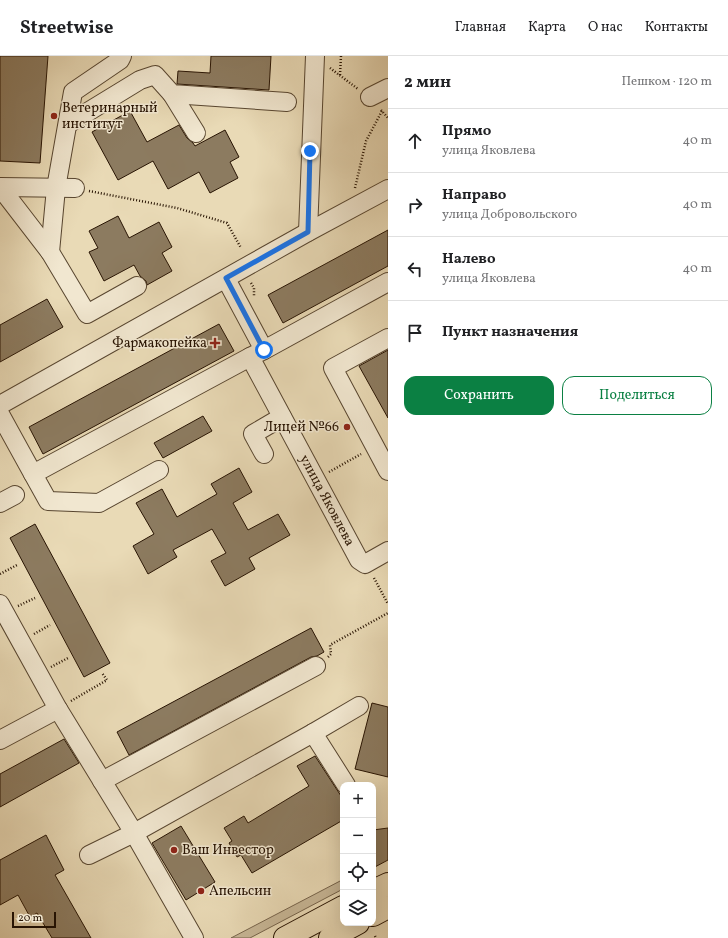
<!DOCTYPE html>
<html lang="ru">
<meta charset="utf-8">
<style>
body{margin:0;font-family:Vollkorn,serif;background:#f6f6f6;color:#202124}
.controls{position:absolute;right:12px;bottom:12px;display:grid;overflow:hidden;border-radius:8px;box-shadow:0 4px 16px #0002}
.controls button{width:36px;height:36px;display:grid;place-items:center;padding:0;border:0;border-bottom:1px solid #e0e0e0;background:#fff;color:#202124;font:20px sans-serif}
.scale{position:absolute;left:12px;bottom:10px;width:44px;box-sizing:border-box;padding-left:4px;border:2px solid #281403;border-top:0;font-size:11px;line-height:14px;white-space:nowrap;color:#281403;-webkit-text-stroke:3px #f1e7d0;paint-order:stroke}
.stop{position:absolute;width:12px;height:12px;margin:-9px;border:3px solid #1a73e8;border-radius:50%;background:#fff}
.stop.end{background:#1a73e8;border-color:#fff;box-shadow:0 1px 4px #0008}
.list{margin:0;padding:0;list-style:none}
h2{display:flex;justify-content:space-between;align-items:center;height:52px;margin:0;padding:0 16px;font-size:17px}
h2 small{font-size:13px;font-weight:400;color:#757577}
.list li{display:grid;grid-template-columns:26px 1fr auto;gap:12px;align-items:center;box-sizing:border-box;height:64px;padding:0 16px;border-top:1px solid #e0e0e0}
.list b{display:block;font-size:15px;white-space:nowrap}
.list p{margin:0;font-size:13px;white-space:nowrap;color:#757577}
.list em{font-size:13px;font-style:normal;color:#757577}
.actions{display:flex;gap:8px;padding:12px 16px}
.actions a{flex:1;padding:9px 0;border:1px solid #0b8043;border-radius:12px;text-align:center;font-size:14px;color:#0b8043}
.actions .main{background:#0b8043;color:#fff}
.icon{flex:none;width:22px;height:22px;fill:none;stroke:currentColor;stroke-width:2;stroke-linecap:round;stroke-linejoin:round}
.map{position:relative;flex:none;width:388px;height:882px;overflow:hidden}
header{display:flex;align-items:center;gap:24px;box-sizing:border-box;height:56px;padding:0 20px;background:#fff;border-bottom:1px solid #e0e0e0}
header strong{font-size:19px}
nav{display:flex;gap:22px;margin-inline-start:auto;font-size:14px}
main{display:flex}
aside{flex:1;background:#fff}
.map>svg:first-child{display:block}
.green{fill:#c8b898;stroke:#78664e}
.building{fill:#8c7b60;stroke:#281403}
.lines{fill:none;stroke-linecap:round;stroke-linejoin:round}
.minor-casing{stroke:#584630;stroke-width:20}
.major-casing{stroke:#281403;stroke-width:24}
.path{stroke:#281403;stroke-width:2.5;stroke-dasharray:1 2;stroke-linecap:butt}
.minor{stroke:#f1e7d0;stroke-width:18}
.major{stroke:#e9dab6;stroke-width:22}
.route{stroke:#1a73e8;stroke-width:5}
.poi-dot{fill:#8f2418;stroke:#f1e7d0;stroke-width:1.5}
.labels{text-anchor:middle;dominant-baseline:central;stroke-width:3;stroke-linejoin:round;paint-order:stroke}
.poi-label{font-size:14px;fill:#281403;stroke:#f1e7d0;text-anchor:start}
.street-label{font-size:14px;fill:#281403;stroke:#f1e7d0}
</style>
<header>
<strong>Streetwise</strong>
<nav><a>Главная</a><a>Карта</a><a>О нас</a><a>Контакты</a></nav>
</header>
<main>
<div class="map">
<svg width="388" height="882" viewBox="0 0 388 882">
<rect width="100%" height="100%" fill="#e9dab6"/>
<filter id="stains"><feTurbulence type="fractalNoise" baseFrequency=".005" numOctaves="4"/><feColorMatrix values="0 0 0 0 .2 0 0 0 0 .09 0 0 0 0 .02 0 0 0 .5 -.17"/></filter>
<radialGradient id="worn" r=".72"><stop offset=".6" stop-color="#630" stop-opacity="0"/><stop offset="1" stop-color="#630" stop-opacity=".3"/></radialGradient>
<path class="green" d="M342 824 343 825V833L250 882H231Z"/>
<g class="building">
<path d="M0 0H48L40 107 0 105Z"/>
<path d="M211 0H271L269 34 177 28 178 15 210 17Z"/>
<path d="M130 55 147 86 179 69 187 82 193 87 195 90 225 74 239 101 230 106 238 122 210 137 199 116 168 133 153 105 118 124 92 76Z"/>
<path d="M118 160 129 182 159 166 172 191 162 197 172 215 147 229 146 225 140 220 134 209 104 225 89 196 98 192 89 175Z"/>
<path d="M388 174V210L283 267 268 239Z"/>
<path d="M47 243 63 271 0 306V269Z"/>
<path d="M219 268 234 295 43 398 29 371Z"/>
<path d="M388 294V362L359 310Z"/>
<path d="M203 360 212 375 163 402 154 387Z"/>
<path d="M239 412 252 436 233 447 248 474 278 458 290 479 249 502 255 513 225 530 211 505 226 497 212 473 173 494 177 501 148 518 133 490 154 478 136 447 162 433 177 461 217 438 211 428Z"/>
<path d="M35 468 110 607 84 621 10 482Z"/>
<path d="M311 572 324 596 317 600 311 601 129 699 117 676Z"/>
<path d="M372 647 388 651V721L355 713Z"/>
<path d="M64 683 79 707 0 751V718Z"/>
<path d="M315 700 343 743V764L252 817 241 799 237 801 229 787 232 785 224 772 244 760 248 767 309 730 297 710Z"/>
<path d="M181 770 215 826 186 844 152 787Z"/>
<path d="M388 772V804L373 812V774Z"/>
<path d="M46 779 64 814 55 819 91 882H52L37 857 30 861 18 839 0 849V804Z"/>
</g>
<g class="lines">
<defs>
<g id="minor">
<path d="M172 38 196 77"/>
<path d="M370 41 388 32"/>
<path d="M68 68 140 24 155 19 172 38 287 46"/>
<path d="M0 131 50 196 87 258 137 230"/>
<path d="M0 131 75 132"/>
<path d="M308 176 315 0"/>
<path d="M50 196 56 132 73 36 120 4 122 0"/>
<path id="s1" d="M226 223 264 294 250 301 359 504 365 508 388 495"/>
<path d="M388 282 333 312 388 415"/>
<path d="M264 294 388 226"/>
<path d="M0 349 308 176 388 133"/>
<path d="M0 358 33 418 250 301"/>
<path d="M264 398 253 378 282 361"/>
<path d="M33 418 48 445 99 447 159 414"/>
<path d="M0 447 15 439"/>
<path d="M0 548 58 653 134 777 194 882"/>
<path d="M313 677 346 729"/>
<path d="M0 684 58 653"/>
<path d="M102 725 316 610"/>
<path d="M89 799 134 777 313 677 359 650"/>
</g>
<g id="major">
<path d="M373 835 388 828"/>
<path d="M373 859 388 851"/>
<path d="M285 882 343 851"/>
<path d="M330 882 358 867"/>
</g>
</defs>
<use href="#minor" class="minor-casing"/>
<use href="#major" class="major-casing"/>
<g class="path">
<path d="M330 12 358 33"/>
<path d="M340 19 341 0"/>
<path d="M381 54 388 62"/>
<path d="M355 132 366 85 382 55"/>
<path d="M89 135 177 152 227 167 241 192"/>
<path d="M251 227 254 232V241"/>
<path d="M329 416 361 398"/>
<path d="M0 518 17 509"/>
<path d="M374 522 388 548"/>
<path d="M18 550 35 542"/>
<path d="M34 578 50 569"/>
<path d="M328 601 331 598 330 589 388 557"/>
<path d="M51 611 68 602"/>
<path d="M71 645 107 624 102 617"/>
<path d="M375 880 376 882"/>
</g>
<use href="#minor" class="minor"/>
<use href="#major" class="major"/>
</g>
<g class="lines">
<path class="route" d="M264 294 226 222 308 176 310 95"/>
</g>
<g class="poi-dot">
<circle cx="54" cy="60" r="4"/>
<path d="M213 281h4v4h4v4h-4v4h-4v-4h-4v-4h4z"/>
<circle cx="347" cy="371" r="4"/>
<circle cx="174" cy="794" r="4"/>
<circle cx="201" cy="835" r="4"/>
</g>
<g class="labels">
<g class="poi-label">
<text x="62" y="52">Ветеринарный<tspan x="62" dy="16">институт</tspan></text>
<text x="207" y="287" text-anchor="end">Фармакопейка</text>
<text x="339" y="371" text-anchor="end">Лицей №66</text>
<text x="182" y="794">Ваш Инвестор</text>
<text x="209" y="835">Апельсин</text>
</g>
<g class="street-label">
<text stroke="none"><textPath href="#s1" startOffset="259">улица Яковлева</textPath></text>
</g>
</g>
<rect width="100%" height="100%" filter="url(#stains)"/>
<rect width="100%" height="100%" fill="url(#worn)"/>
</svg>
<div class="controls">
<button>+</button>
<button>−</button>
<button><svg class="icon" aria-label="locate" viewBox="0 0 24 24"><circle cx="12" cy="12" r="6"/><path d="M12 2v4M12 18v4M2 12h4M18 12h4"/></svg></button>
<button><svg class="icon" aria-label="layers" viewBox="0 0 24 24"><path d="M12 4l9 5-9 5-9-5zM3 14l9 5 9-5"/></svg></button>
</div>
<div class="scale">20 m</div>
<div class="stop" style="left:264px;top:294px"></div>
<div class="stop end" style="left:310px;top:95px"></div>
</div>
<aside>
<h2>2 мин<small>Пешком · 120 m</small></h2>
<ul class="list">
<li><svg class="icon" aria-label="ahead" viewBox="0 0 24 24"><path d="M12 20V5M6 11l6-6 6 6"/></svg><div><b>Прямо</b><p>улица Яковлева</p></div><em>40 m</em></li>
<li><svg class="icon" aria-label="right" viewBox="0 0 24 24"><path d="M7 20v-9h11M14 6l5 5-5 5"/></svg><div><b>Направо</b><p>улица Добровольского</p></div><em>40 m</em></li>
<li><svg class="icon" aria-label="left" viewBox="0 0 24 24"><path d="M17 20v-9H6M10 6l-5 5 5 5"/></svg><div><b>Налево</b><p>улица Яковлева</p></div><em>40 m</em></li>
<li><svg class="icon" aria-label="arrive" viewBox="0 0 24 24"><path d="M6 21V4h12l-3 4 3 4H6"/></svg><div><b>Пункт назначения</b></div></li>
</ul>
<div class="actions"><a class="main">Сохранить</a><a>Поделиться</a></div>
</aside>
</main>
